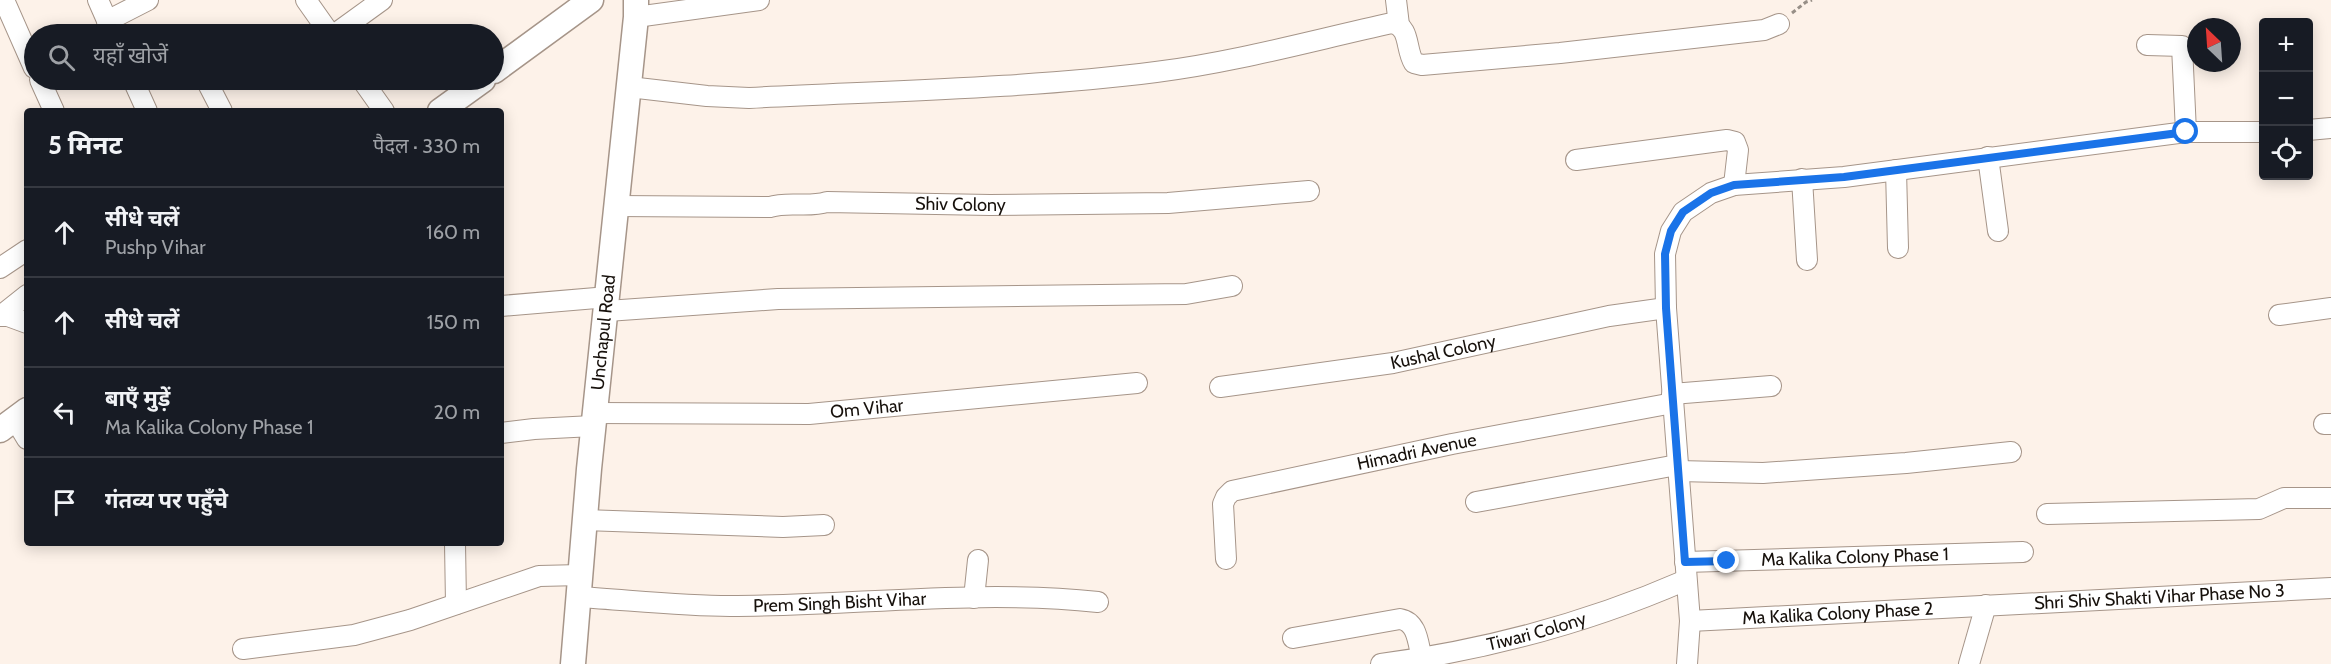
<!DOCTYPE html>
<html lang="hi">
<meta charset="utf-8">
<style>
body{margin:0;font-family:Cabin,"Noto Sans Devanagari",sans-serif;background:#242831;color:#f1f3f6}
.controls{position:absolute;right:18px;top:18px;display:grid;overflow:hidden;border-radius:6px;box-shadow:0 3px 15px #0003}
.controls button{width:54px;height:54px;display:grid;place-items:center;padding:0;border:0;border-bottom:2px solid #363941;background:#171b24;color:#f1f3f6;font:30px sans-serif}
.compass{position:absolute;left:2187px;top:18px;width:54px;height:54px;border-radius:50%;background:#171b24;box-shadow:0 3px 15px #0003;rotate:335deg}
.stop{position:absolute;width:18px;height:18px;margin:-14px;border:4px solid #1a73e8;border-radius:50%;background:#fff}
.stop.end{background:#1a73e8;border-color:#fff;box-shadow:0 2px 6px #0008}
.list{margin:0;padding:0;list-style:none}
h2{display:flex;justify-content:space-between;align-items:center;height:78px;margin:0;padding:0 24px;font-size:26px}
h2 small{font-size:20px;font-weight:400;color:#9ea1a6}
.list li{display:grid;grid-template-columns:39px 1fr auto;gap:18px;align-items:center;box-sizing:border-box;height:90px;padding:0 24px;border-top:2px solid #363941}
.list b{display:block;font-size:22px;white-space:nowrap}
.list p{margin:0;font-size:20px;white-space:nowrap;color:#9ea1a6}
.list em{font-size:20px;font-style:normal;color:#9ea1a6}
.icon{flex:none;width:33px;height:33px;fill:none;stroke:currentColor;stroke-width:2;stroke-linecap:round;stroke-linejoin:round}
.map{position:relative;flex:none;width:2331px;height:664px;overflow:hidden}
.search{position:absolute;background:#171b24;box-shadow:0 3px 15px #0003;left:24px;top:24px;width:480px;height:66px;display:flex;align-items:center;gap:15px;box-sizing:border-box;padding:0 21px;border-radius:33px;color:#9ea1a6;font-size:22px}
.panel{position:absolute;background:#171b24;box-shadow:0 3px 15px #0003;left:24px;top:108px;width:480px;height:438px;border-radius:6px}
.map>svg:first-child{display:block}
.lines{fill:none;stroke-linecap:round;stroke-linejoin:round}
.minor-casing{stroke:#a69589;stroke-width:22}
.tertiary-casing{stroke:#a69589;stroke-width:27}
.path{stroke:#978f87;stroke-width:3;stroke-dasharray:4.5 3;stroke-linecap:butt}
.minor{stroke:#fff;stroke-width:20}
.tertiary{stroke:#fff;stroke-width:24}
.route{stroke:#1a73e8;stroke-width:8}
.labels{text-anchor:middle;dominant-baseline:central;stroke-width:6;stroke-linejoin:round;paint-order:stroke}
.street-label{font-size:18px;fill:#17110c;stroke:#fff}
</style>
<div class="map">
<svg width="2331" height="664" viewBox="0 0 2331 664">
<rect width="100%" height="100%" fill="#fdf2e9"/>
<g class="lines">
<defs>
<g id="minor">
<path d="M4 0 34 68"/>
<path d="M98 0 113 34"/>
<path d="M306 0 330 34"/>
<path d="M1396 0 1399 25"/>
<path d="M636 17 759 0"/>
<path d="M107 21 148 0"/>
<path d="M335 34 382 0"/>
<path d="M2147 45 2182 46 2186 132"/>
<path d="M40 80 54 111"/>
<path d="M133 80 147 111"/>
<path d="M206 80 222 111"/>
<path d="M362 80 384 111"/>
<path d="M629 87 707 96 749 98C884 91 1021 89 1156 72 1236 62 1314 40 1392 23 1411 27 1405 49 1414 63L1422 65 1560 53 1764 30 1779 24"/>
<path d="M2308 130 2331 128"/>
<path d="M1988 157 1998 231"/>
<path d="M1576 160 1727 140 1735 142 1738 150 1734 185"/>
<path d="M1896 170 1898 248"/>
<path d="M1802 179 1807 260"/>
<path id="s1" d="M615 206 770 207C788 201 808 208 827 202L990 205 1168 203 1309 191"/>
<path d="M0 268 27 250"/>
<path d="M501 306 608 297"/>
<path d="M607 311 778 299 1186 294 1232 286"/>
<path d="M2 315 27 295"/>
<path d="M2279 315 2331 308"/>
<path d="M0 316H8L27 323"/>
<path id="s2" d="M1220 387 1393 363 1609 316 1666 308"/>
<path d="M1672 394 1771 386"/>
<path id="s3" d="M595 413 809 414 1137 383"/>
<path d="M15 419 27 439"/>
<path d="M2324 424H2331"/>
<path d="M501 433 534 429 593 426"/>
<path d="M1678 471 1763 473 1906 463 2011 452"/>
<path d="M1476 502 1677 465"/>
<path d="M2047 514 2259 509 2284 498H2331"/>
<path d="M584 520 783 527 824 525"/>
<path d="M455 543 456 604"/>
<path id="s4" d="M1226 559 1223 504 1226 497 1232 491 1452 444 1673 403"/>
<path id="s5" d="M1685 562 2023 552"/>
<path id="s6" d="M579 597C629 600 680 606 730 606 852 606 976 589 1098 602"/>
<path d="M974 598 978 560"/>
<path id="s7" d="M1690 621 2331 588"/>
<path d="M1293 638 1400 619C1418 622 1418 644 1422 659"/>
<path d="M243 649 354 635 410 620 539 576 581 575"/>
<path id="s8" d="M1381 664C1485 650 1590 622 1686 580"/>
<path d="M1687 664 1690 621 1666 308 1665 254 1671 231 1683 212 1711 193 1734 185 1844 177 2186 132H2264"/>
<path d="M1969 664 1986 605"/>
</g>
<g id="tertiary">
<path d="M494 71 591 0"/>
<path d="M440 111 483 80"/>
<path d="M0 430 27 410"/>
<path id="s9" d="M573 664 589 469 636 17V0"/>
</g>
</defs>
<use href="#minor" class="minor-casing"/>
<use href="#tertiary" class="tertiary-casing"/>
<path class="path" d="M1792 13 1806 2 1812 0"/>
<use href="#minor" class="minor"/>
<use href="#tertiary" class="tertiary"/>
</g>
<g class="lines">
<path class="route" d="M1727 561 1685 562 1666 308 1665 254 1671 231 1683 212 1711 193 1734 185 1844 177 2186 132"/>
</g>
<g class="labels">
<g class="street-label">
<text stroke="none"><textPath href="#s1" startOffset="346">Shiv Colony</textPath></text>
<text stroke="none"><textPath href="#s9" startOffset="333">Unchapul Road</textPath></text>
<text stroke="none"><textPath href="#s2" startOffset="226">Kushal Colony</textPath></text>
<text stroke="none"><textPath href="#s3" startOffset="272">Om Vihar</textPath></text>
<text stroke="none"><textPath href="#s4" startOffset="260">Himadri Avenue</textPath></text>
<text stroke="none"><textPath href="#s5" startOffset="170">Ma Kalika Colony Phase 1</textPath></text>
<text stroke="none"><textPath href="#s7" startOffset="470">Shri Shiv Shakti Vihar Phase No 3</textPath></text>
<text stroke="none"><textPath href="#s6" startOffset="261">Prem Singh Bisht Vihar</textPath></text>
<text stroke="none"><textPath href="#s7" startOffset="148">Ma Kalika Colony Phase 2</textPath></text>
<text stroke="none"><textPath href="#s8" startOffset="159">Tiwari Colony</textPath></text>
</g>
</g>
</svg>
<div class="controls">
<button>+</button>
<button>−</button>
<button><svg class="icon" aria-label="locate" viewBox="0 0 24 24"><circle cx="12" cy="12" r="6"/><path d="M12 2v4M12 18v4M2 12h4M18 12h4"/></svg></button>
</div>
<svg class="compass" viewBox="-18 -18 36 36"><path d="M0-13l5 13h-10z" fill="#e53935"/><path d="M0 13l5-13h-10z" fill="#9ea1a6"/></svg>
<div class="stop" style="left:2186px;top:132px"></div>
<div class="stop end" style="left:1727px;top:561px"></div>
<div class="search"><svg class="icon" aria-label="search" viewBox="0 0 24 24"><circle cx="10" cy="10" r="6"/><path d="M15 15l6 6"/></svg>यहाँ खोजें</div>
<section class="panel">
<h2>5 मिनट<small>पैदल · 330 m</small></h2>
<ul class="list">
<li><svg class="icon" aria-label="ahead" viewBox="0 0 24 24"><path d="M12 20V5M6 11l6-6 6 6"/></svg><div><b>सीधे चलें</b><p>Pushp Vihar</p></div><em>160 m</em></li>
<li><svg class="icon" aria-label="ahead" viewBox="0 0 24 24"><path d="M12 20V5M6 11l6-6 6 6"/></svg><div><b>सीधे चलें</b></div><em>150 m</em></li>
<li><svg class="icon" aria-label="left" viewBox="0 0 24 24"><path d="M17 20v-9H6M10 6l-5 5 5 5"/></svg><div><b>बाएँ मुड़ें</b><p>Ma Kalika Colony Phase 1</p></div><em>20 m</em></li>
<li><svg class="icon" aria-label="arrive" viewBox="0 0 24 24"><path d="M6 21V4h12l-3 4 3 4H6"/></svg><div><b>गंतव्य पर पहुँचे</b></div></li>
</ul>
</section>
</div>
